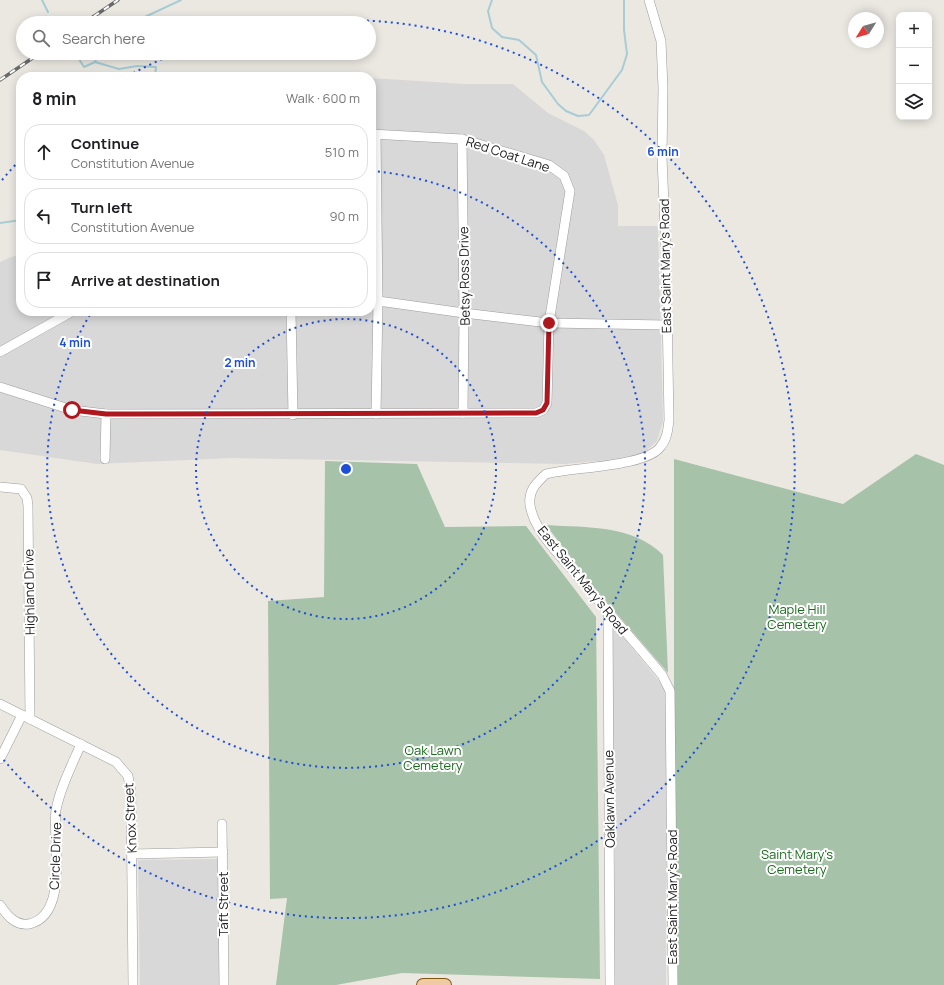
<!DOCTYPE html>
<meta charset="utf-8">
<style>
body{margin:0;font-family:Manrope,sans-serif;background:#f2f2f2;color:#202124}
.controls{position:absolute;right:12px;top:12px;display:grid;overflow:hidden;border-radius:8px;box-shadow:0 2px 10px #0003}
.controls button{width:36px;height:36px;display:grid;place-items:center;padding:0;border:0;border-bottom:1px solid #e0e0e0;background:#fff;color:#202124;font:20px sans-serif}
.compass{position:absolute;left:848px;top:12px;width:36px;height:36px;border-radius:50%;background:#fff;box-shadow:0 2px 10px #0003;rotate:233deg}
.stop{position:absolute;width:12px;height:12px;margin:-9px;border:3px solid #af171f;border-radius:50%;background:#fff}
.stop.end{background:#af171f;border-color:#fff;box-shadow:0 1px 4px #0008}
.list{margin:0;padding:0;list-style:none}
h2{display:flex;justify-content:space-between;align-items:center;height:52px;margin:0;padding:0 16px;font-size:17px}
h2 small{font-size:13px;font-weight:400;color:#757577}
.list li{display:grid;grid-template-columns:26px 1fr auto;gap:12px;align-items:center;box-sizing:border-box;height:56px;margin:0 8px 8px;padding:0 8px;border:1px solid #e0e0e0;border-radius:16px}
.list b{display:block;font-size:15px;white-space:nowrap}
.list p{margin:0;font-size:13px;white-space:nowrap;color:#757577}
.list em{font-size:13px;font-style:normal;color:#757577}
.icon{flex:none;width:22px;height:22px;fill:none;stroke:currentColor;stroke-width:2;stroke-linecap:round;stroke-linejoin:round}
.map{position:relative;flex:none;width:944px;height:985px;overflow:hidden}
.search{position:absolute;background:#fff;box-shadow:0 2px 10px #0003;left:16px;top:16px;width:360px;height:44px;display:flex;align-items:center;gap:10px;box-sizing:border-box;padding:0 14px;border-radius:22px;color:#757577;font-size:15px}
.panel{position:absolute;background:#fff;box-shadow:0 2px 10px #0003;left:16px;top:72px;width:360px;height:244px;border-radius:16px}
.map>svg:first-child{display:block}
.residential{fill:#d9d8d8}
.cemetery{fill:#a6c2a8}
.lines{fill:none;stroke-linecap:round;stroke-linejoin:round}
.stream{stroke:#a7ccd4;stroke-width:2}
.minor-casing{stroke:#9c9c9c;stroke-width:10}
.major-casing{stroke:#815611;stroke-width:14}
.minor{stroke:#fff;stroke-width:9}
.major{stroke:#f0caa2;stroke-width:12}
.rail-casing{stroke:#696969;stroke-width:3.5}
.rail{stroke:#fff;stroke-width:2;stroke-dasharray:6;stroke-linecap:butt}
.route{stroke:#af171f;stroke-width:5}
.ring{fill:none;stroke:#1d4ed8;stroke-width:2;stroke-dasharray:2 4}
.labels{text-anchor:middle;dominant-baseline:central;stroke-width:4;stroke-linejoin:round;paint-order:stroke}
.street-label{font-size:13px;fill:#1b1b1b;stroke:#fff}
.park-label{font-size:13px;fill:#176b1a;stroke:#fff}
.centre{fill:#1d4ed8;stroke:#fff;stroke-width:2}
.ring-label{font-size:12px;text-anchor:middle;font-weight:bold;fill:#1d4ed8;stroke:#fff;stroke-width:4;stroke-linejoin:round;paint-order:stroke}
</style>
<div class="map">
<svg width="944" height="985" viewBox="0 0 944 985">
<rect width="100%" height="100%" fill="#ebe8e2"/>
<g class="residential">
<path d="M371 78 465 84H513L548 113 584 131 594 140 604 155 618 205V226H658L663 421 657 441 644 453 618 459 565 464 231 458 97 464 0 450V262L11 257 21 255V311H371Z"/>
<path d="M616 628 662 685 667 697 666 985H614L615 836 610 629Z"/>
<path d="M219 859V985H140L138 860Z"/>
</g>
<g class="cemetery">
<path d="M916 454 944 465V985H674V459L843 504Z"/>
<path d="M325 461 417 464 445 527 526 526 596 617 600 979 402 973 336 985H276L287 898 270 899 268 601 324 597Z"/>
<path d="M546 525C587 528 632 524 663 555L668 673 593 586Z"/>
</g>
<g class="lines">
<g class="stream">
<path d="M42 0 48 12"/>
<path d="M492 0 488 11 492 28 502 37 519 40 536 55 542 82 558 104 566 111 578 116 589 115 622 70 627 54 624 30V0"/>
<path d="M132 23 181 0"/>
<path d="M75 53 84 67 95 62"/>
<path d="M95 62 119 69 137 66 156 67 155 77"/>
<path d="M95 62 98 53"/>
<path d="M0 223 21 220"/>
</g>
<defs>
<g id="minor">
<path d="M649 0 661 41 663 88 662 158 666 251 669 420C668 429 667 439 661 446 648 467 571 467 546 474 536 483 528 491 530 505 534 531 559 554 575 573 600 603 627 633 652 663L662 675 670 691 673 985"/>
<path d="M462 139 464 313 463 413"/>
<path d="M371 300 464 313 549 323 666 325"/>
<path d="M291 311 293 415"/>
<path d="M0 352 73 311"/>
<path d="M0 387 72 410 106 414 536 413 543 410 547 403 549 323 570 191 564 176 549 165 462 139 371 134"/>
<path d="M376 414 378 301 376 134"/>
<path d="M105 459 106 414"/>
<path d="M0 487 21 489 27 498 28 506 30 719"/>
<path d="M608 613 610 985"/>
<path d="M0 704 116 762 128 776 131 792 133 985"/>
<path d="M0 759 22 715"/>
<path d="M222 824 224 985"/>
<path d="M132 854 223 852"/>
<path d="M0 905C7 915 15 926 29 924 70 915 52 839 56 810 60 788 72 765 81 744"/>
</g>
<path id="major" d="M423 985H445"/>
</defs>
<use href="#minor" class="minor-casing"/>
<use href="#major" class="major-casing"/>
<use href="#minor" class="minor"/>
<use href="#major" class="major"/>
<defs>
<g id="rail">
<path d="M84 23 118 0"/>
<path d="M0 80 40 53"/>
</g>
</defs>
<use href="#rail" class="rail-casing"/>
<use href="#rail" class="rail"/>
</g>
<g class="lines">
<path class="route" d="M72 410 106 414H134L536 413 543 410 547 403 549 323"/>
</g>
<g class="ring">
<circle cx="346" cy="469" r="150"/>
<path d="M372 171A299 299 0 1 1 91 313"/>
<path d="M2 180A449 449 0 0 1 20 160M128 76A449 449 0 0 1 174 54M295 23A449 449 0 1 1 2 758"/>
</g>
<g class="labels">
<g class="street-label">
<text transform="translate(508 154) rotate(18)">Red Coat Lane</text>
<text transform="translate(665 266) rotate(-91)">East Saint Mary's Road</text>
<text transform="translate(464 276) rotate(-91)">Betsy Ross Drive</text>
<text transform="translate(583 580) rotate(51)">East Saint Mary's Road</text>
<text transform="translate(29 592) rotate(-91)">Highland Drive</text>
<text transform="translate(609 799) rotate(-91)">Oaklawn Avenue</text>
<text transform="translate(130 818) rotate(-93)">Knox Street</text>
<text transform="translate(55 856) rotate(-88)">Circle Drive</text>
<text transform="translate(672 897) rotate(-90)">East Saint Mary's Road</text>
<text transform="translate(223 904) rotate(-90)">Taft Street</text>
</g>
<g class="park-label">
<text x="797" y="609">Maple Hill<tspan x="797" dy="15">Cemetery</tspan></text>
<text x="433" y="750">Oak Lawn<tspan x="433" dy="15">Cemetery</tspan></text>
<text x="797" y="854">Saint Mary's<tspan x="797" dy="15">Cemetery</tspan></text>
</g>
</g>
<circle cx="346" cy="469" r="6" class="centre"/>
<g class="ring-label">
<text x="663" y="156">6 min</text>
<text x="75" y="347">4 min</text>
<text x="240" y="367">2 min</text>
</g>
</svg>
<div class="controls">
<button>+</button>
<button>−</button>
<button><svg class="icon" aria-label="layers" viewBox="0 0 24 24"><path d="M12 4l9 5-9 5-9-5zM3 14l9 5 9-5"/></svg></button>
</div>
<svg class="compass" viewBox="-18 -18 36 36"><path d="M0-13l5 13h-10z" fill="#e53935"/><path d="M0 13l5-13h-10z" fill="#757577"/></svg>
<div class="stop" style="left:72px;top:410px"></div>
<div class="stop end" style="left:549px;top:323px"></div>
<div class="search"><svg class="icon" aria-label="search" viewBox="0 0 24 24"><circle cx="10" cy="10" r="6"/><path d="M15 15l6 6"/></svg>Search here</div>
<section class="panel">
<h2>8 min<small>Walk · 600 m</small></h2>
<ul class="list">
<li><svg class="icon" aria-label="ahead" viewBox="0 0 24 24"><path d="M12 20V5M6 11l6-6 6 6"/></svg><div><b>Continue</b><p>Constitution Avenue</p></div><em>510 m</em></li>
<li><svg class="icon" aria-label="left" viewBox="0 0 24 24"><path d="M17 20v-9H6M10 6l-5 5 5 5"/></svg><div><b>Turn left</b><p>Constitution Avenue</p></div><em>90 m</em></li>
<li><svg class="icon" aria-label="arrive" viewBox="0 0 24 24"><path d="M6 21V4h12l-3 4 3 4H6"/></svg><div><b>Arrive at destination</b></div></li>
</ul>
</section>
</div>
